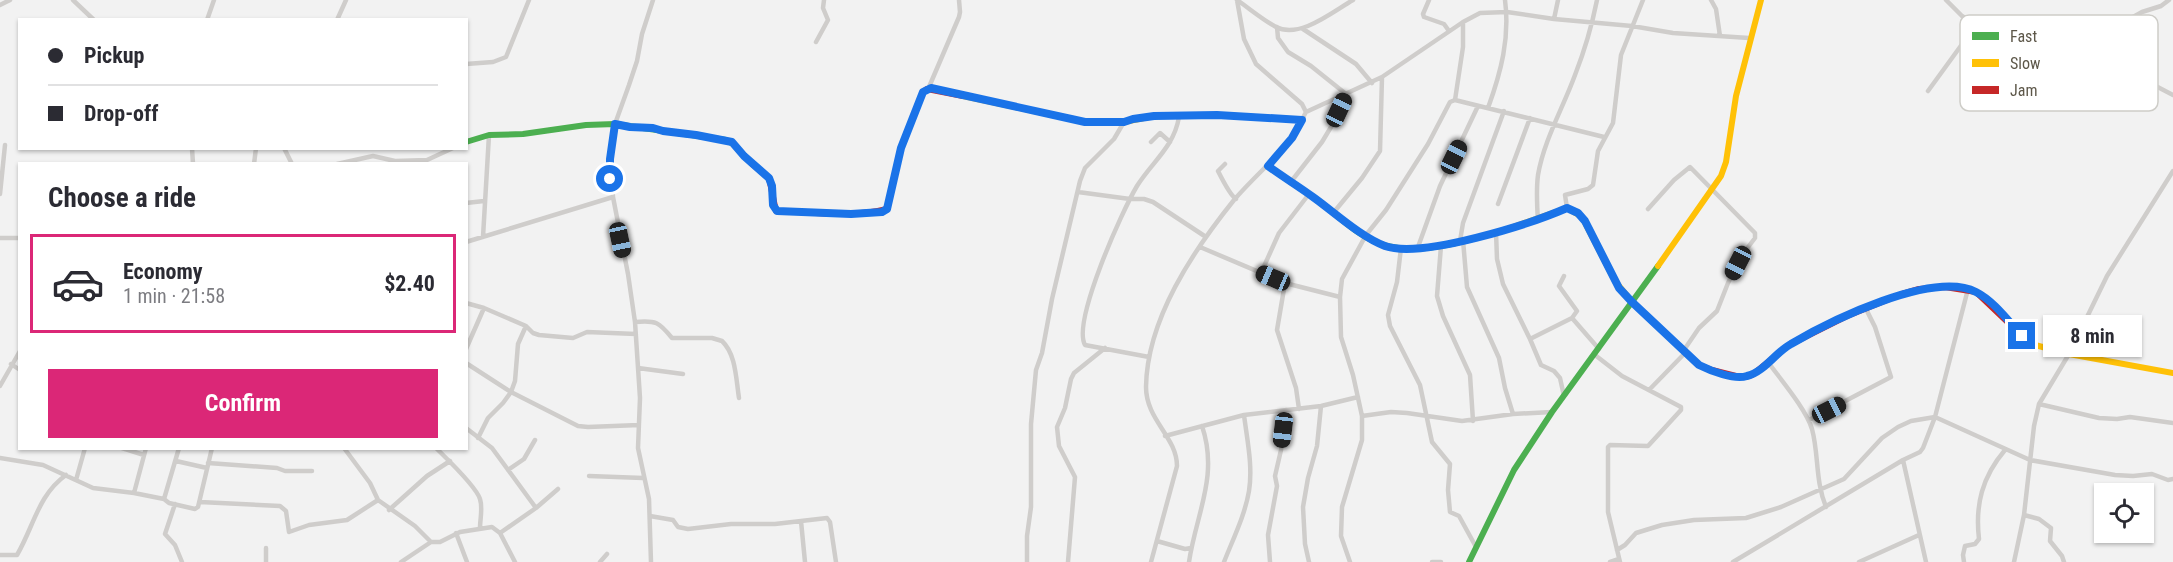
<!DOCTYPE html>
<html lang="en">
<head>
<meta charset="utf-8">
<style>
	:root { --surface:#fff; --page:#f7f7f7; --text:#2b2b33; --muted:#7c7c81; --line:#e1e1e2; --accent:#db2777 }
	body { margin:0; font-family:"Roboto Condensed",sans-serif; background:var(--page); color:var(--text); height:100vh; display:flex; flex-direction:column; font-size:22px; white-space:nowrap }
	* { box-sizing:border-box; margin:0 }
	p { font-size:20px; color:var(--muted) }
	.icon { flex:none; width:33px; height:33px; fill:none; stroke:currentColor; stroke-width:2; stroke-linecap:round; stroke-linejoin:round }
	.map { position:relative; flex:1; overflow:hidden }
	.drawer { position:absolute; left:18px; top:162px; width:450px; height:288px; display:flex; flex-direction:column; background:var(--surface); border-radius:0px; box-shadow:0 2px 4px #0004 }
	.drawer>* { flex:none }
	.hud { position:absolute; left:18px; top:18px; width:450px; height:132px; border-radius:0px; box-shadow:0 2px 4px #0004; display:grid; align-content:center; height:132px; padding:0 30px; background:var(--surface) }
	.fabs { position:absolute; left:2094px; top:483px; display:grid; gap:12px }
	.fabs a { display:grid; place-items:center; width:60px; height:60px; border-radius:0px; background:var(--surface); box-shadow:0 2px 4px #0004; font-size:30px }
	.end { position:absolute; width:27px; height:27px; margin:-14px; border:8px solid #1a73e8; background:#fff; box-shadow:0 0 0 3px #fff }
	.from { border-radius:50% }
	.bubble { position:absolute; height:42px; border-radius:0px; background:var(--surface); box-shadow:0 2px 4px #0004; font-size:20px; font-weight:700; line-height:42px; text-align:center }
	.car { position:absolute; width:18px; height:36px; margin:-18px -9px; border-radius:8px; box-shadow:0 0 4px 2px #0007; background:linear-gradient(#222 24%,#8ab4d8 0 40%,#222 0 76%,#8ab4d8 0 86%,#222 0) }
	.hud b { display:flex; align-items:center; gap:21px; height:57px; font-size:22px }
	.hud b+b { border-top:2px solid var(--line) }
	.hud i { width:15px; height:15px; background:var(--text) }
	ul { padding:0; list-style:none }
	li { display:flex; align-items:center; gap:18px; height:99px; margin:0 12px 9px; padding:0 18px; border:3px solid var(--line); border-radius:0px }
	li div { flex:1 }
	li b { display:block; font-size:22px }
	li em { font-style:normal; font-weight:700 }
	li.active { border-color:var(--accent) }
	li>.icon { width:54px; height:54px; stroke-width:1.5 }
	h2 { padding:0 30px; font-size:27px; line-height:72px }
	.button { display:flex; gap:12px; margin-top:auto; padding:12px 30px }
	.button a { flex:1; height:69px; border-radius:0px; background:var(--accent); color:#fff; font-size:24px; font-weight:700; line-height:69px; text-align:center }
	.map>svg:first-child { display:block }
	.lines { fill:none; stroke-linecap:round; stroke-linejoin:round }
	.street { stroke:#cfcdcb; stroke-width:4.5 }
	.fast { stroke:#4caf50; stroke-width:6 }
	.slow { stroke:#ffc107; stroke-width:6 }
	.jam { stroke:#c62828; stroke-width:6 }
	.route { stroke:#1a73e8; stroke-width:8 }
	.key { fill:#fff; stroke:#cecdc8; stroke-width:1.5 }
	.key-label { font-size:16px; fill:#5d5749 }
</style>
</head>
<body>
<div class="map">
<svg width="2173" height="562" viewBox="0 0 2173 562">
	<rect width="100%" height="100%" fill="#f2f2f2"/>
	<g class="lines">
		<path class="street" d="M73,0L94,20
			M1237,0C1250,9 1263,20 1276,27C1300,39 1332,12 1353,0
			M1429,0L1423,14L1424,17L1444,24L1449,31
			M1711,0L1716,9L1720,36
			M1946,0L1962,16L1976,25L2012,42L2073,47L2130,76L2150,83L2173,95
			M0,5L10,0
			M1554,19L1558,0
			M207,20L214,0
			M337,20L346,0
			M1277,27L1278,38L1288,52L1311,66L1346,94L1334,122L1322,142L1290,183
			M1303,29L1356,64L1372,83
			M816,42L828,20L823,8L824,0
			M2073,47L2099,36L2142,12L2161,6L2169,0
			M466,64L493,62L506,57L529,0
			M929,87L959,17L960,12L959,0
			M1928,91L1976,25
			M1455,100L1604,137
			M1488,108C1501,72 1510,38 1505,0
			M1306,112L1382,77L1463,22L1480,13L1507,12L1554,19L1632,26L1673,33L1749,38
			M1151,142L1160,133L1170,142
			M192,148L193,164
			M284,148L292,164
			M254,164L256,148
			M337,164L373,156L395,161L427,160L453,148
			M1225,164L1218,171C1221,177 1230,195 1236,199
			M1078,192L1130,199H1144L1153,202L1206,237
			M0,194L5,145
			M466,203L484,201
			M1498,204L1530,118
			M1567,208L1565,195L1588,189L1593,185L1598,151L1613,123L1621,55L1643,0
			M1648,209L1674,180L1690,167L1755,233V238L1742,255L1728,283L1717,311L1699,328L1684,350
			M1334,212L1362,178L1380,151L1382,77
			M1538,221C1537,206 1536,190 1538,175C1544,140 1563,108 1575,75C1584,52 1592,25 1597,0
			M1496,232L1497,259L1503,284L1530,339
			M483,237L489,135
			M0,238H20
			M1463,240L1467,287L1499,358L1505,388L1513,414
			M1460,241L1463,223L1504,111
			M466,242L613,197
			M1441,246L1437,296L1443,316L1470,375L1473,421
			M1200,247L1285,283L1340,297
			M1418,247L1440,186L1478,106
			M1401,248L1397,282L1388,315L1390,326L1420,385L1432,442L1450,464L1448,490L1450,512L1459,516L1476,547
			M1261,273L1279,233L1309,194
			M1564,276L1559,286L1577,311L1572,318L1599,349
			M1285,283L1277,330L1296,388L1299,409
			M466,303L484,308L526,326L533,333L539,335L573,338L587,332L636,334
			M635,322C656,320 659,322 672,338H712L722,341C736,354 736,379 739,398
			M466,349L484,308
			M1595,355L1622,376L1681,407V410L1648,446L1610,445L1608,447V512L1620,562
			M1149,357L1085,345C1072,322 1122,211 1137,186C1152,162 1174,147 1179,117
			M1768,362C1781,380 1806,409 1812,429C1819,455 1815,480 1826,507
			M466,363L511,392L578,426L588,427L639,425
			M11,364L20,370
			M638,368L683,374
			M0,386L20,351
			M1649,390L1686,352
			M1564,396L1560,378L1554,371L1541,365L1530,339L1572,318
			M2039,404L2099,418L2117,419L2130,417L2173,423
			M1362,416L1391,412L1407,413L1462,421L1513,414L1552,412
			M1809,420L1891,377L1875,327L1866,309
			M466,428L492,448L536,508
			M1165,436L1244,415L1321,406L1358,397
			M478,438L488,418L503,403L511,392L515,381L518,344L526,326
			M122,448L144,455
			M146,448L134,493L164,499L179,448
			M344,448L370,483L378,500L415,526L431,542H440L460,532L492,527L500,533L515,562
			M436,448C447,459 476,486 480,499C483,508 480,519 480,528
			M0,458L43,465L93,488L134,493
			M176,461L207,468
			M208,463L277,468L285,471H312
			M508,470L524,459L535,440
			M589,476L643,478
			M76,480L85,448
			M164,499L169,503L195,509L198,507L212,448
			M200,502L280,506L286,511L289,532L309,525L347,520L378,500
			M175,504L165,534L175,545L182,562
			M389,510L427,476L450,461
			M2024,515L2039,519L2051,528L2050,541L2062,556L2064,562
			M650,516L673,520L678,527L688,529L731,524H775L827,518L830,522L836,562
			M801,521L805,562
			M456,533L467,562
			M500,533L536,508L558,489
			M1157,541L1185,549L1191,548
			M266,548V562
			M1617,550L1625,545L1636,533L1662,525L1694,520L1746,518L1781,507L1844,479L1882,438L1898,427L1911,421L1935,417L2030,460L2115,475L2133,476L2152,474L2168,480L2173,479
			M0,555H17C34,526 38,495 66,475
			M401,562L431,542
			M600,562L607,554
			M651,562L649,499L638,448L640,398L635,322L628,274L613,197L610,160L615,124L629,85L637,61L642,34L653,0
			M1027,562V536L1031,507V424L1036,370L1042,353L1052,299L1080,181L1085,168L1114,139L1124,122
			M1068,562L1075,477L1059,446L1057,427L1065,408L1071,379L1074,373L1105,348
			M1151,562L1177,466C1177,437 1146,420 1146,387C1147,319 1193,251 1234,200C1252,179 1273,161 1291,140C1297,132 1301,121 1306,112L1302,104L1256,64L1244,39L1237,0
			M1189,562C1196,514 1219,476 1202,426
			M1224,562C1233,539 1245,515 1249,491C1253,466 1247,439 1244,415
			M1270,562L1268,535L1277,486L1275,476L1281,450L1286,410
			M1309,562L1305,544L1303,507L1308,478L1317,446L1321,406
			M1350,562L1341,536L1342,507L1362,440V416L1353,375L1341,337L1340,297L1342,279L1366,235L1386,210L1428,144L1450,102L1455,100L1463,47V22
			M1432,562H1441
			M1610,562L1619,559
			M1733,562L1903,460
			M1859,562L1919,535
			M1926,562L1903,460L1920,452L1923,448L1935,417L1968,289
			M1964,562L1963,555L1965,546L1975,544L1979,539C1975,505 1982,477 2005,450
			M2014,562L2024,515L2034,426L2039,404L2069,354L2107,276L2173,171"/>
		<path class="fast" d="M466,142L489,135L523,134L586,125L615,124L726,140L733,144L752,164
			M1268,166C1285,179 1304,190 1321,203C1341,218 1362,240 1387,246C1424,255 1475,239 1510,228
			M1469,562L1514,470L1552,412L1658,266"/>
		<path class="slow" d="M963,96L1085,122H1124L1154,116L1217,115L1302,120
			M1510,228L1567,208L1582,217L1615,281L1632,302L1681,348
			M1658,266L1721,176L1726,162L1736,96L1761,0
			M2017,331L2035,345L2069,354L2173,373"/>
		<path class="jam" d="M752,164L769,178L776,211C813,212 851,218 887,209L901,148L923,92L927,89L963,96
			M1681,348L1699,365L1712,370L1740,377L1752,375L1789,345L1847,316L1902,294L1919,289L1945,287L1976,292L2017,331"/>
	</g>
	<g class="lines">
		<path class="route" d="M610,179V159L615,124L630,127L653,128L663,131L696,135L732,142L744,156L769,178L772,186L773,205L777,211L851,214L882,212L887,209L901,148L923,92L931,88L1085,122H1124L1133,119L1154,116L1217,115L1302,120L1292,138L1268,166C1283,177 1298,186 1313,197C1334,212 1361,237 1385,246C1422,259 1530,224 1567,208L1578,213L1585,221L1619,288L1632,302L1699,365C1711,371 1734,380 1747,376C1764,372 1776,352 1791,344C1830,321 1933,270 1976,292C1994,301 2009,322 2022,336"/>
	</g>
	<rect x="1960" y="15" width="198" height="96" rx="9" class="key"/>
	<rect x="1972" y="32" width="27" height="8" fill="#4caf50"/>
	<rect x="1972" y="59" width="27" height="8" fill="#ffc107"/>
	<rect x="1972" y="86" width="27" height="8" fill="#c62828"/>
	<g class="key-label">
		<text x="2010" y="42">Fast</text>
		<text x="2010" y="69">Slow</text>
		<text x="2010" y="96">Jam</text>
	</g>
</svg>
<div class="fabs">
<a><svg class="icon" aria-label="locate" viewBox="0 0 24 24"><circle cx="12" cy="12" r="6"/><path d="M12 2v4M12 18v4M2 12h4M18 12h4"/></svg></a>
</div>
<i class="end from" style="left:610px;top:179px"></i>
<i class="end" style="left:2022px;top:336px"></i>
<div class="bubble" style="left:2043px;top:315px;width:99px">8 min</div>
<i class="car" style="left:1339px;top:110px;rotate:25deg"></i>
<i class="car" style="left:1454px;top:157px;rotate:26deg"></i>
<i class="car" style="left:620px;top:240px;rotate:168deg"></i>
<i class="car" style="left:1738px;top:263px;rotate:207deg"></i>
<i class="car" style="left:1273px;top:278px;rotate:293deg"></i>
<i class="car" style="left:1829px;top:410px;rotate:63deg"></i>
<i class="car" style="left:1283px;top:430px;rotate:187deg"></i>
<div class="hud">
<b><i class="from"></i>Pickup</b>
<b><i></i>Drop-off</b>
</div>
<section class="drawer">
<h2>Choose a ride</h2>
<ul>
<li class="active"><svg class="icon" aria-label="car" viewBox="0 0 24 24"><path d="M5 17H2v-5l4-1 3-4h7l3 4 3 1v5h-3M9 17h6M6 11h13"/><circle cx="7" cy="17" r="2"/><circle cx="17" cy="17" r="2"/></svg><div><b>Economy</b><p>1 min · 21:58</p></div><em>$2.40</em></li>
</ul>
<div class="button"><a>Confirm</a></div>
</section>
</div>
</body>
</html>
